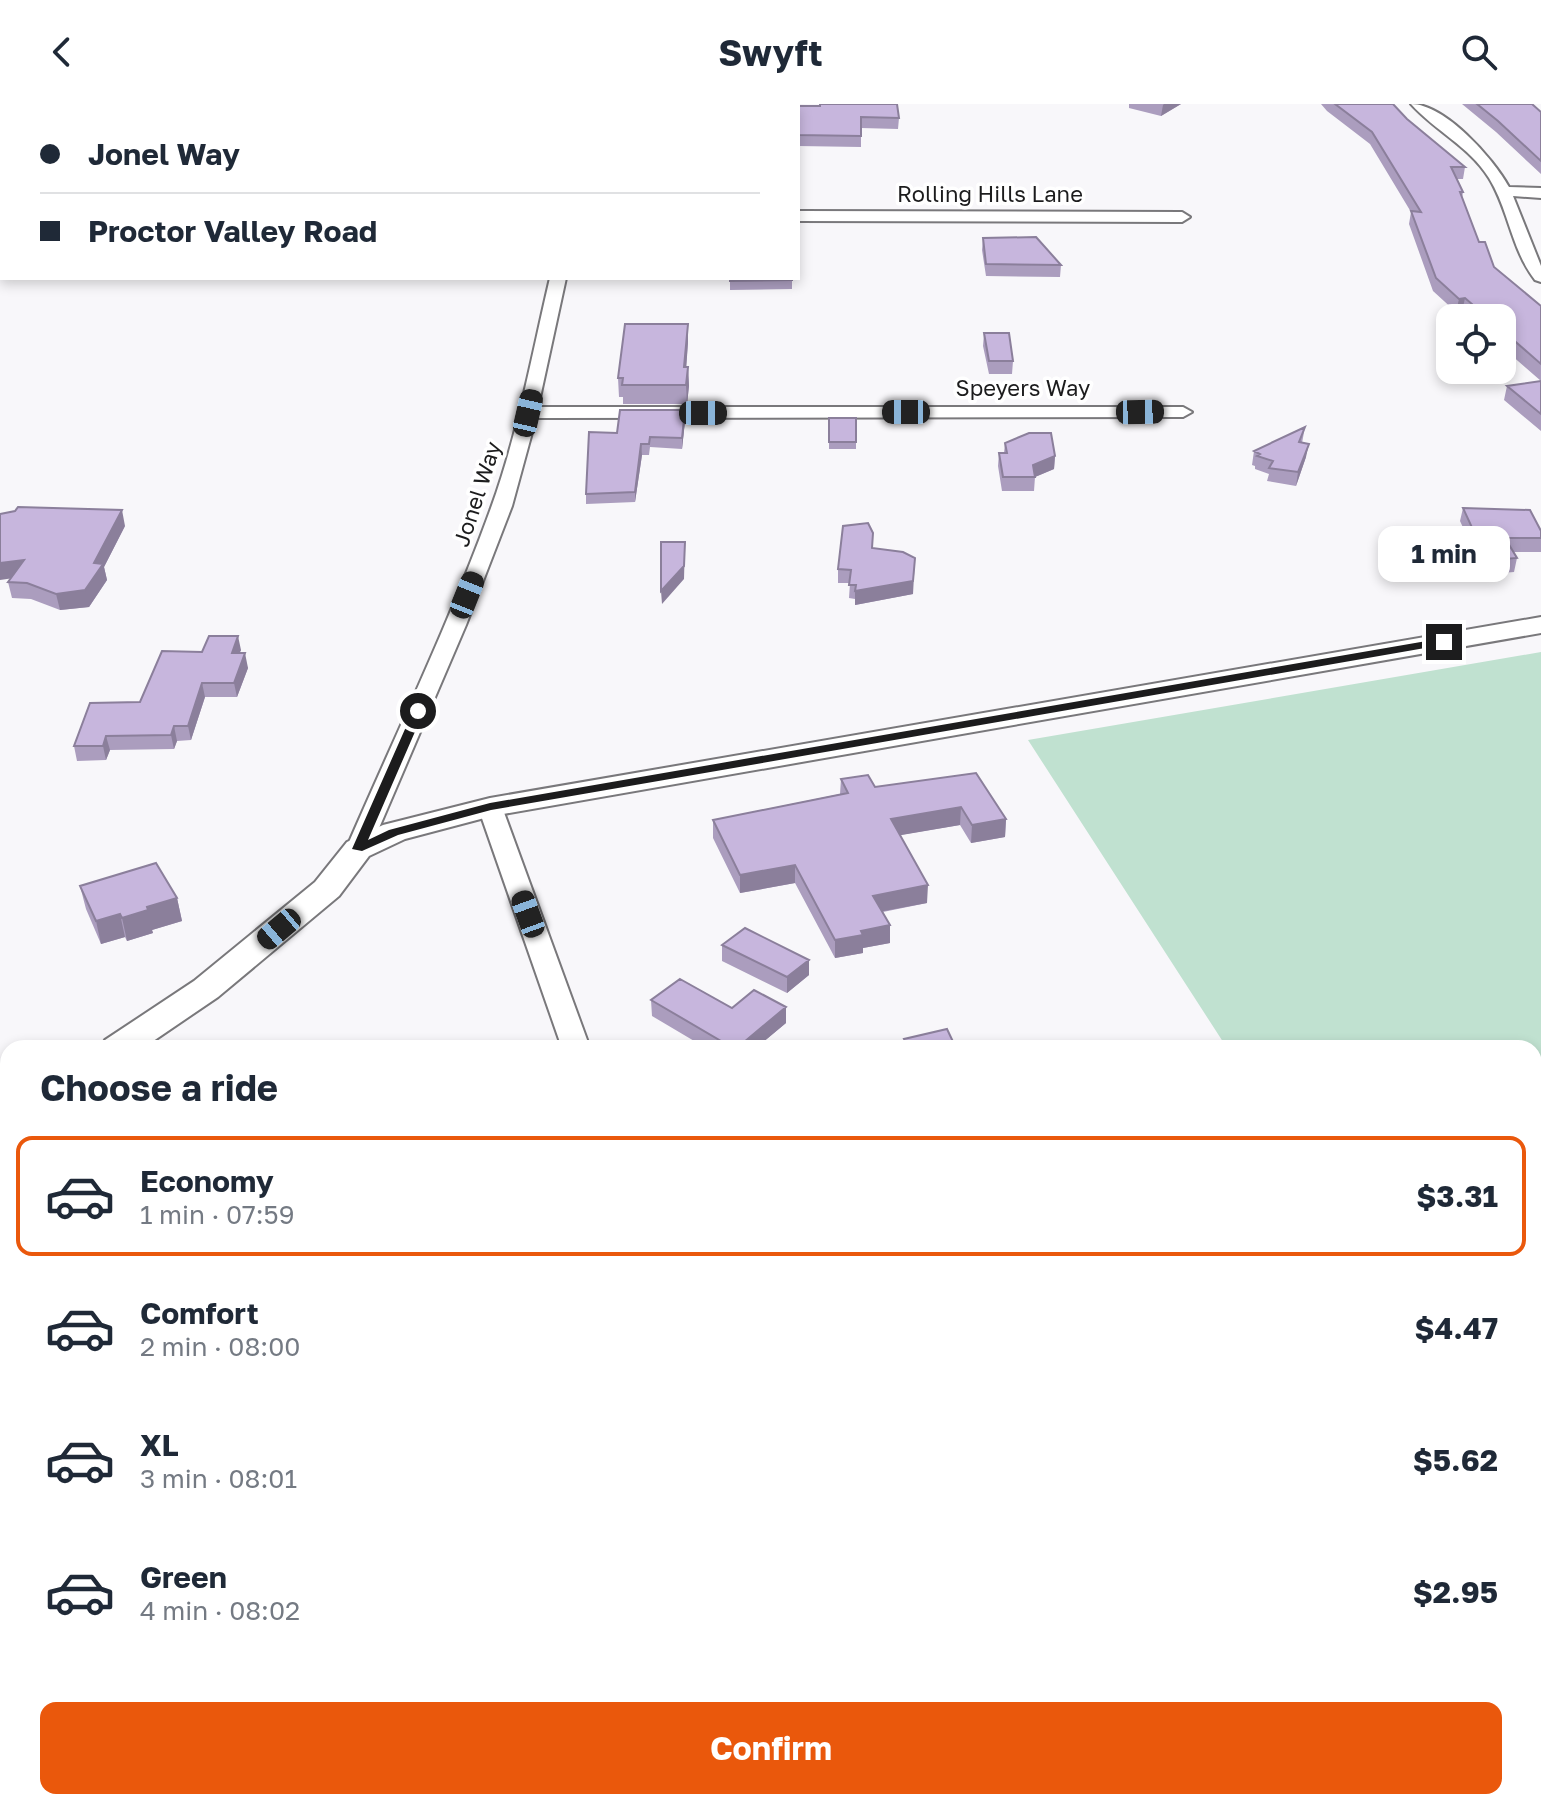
<!DOCTYPE html>
<html lang="en">
<head>
<meta charset="utf-8">
<style>
	:root { --surface:#fff; --page:#f6f6f7; --text:#1f2937; --muted:#747a83; --line:#e0e1e3; --accent:#ea580c }
	body { margin:0; font-family:"Golos Text",sans-serif; background:var(--page); color:var(--text); height:100vh; display:flex; flex-direction:column; font-size:30px; white-space:nowrap }
	* { box-sizing:border-box; margin:0 }
	p { font-size:26px; color:var(--muted) }
	.icon { flex:none; width:44px; height:44px; fill:none; stroke:currentColor; stroke-width:2; stroke-linecap:round; stroke-linejoin:round }
	.map { position:relative; flex:1; overflow:hidden }
	.side { position:absolute; left:0px; top:936px; width:1542px; height:770px; display:flex; flex-direction:column; background:var(--surface); border-radius:24px 24px 0 0; box-shadow:0 4px 12px #0003 }
	.side>* { flex:none }
	.banner { position:absolute; left:0px; top:0px; width:800px; height:176px; box-shadow:0 4px 12px #0003; display:grid; align-content:center; height:176px; padding:0 40px; background:var(--surface) }
	.fabs { position:absolute; left:1436px; top:200px; display:grid; gap:16px }
	.fabs a { display:grid; place-items:center; width:80px; height:80px; border-radius:16px; background:var(--surface); box-shadow:0 4px 12px #0003; font-size:40px }
	.end { position:absolute; width:36px; height:36px; margin:-18px; border:10px solid #1c1c1d; background:#fff; box-shadow:0 0 0 4px #fff }
	.from { border-radius:50% }
	.bubble { position:absolute; height:56px; border-radius:16px; background:var(--surface); box-shadow:0 4px 12px #0003; font-size:26px; font-weight:700; line-height:56px; text-align:center }
	.car { position:absolute; width:24px; height:48px; margin:-24px -12px; border-radius:10px; box-shadow:0 0 6px 2px #0007; background:linear-gradient(#222 24%,#8ab4d8 0 40%,#222 0 76%,#8ab4d8 0 86%,#222 0) }
	.banner b { display:flex; align-items:center; gap:28px; height:76px; font-size:30px }
	.banner b+b { border-top:2px solid var(--line) }
	.banner i { width:20px; height:20px; background:var(--text) }
	ul { padding:0; list-style:none }
	li { display:flex; align-items:center; gap:24px; height:120px; margin:0 16px 12px; padding:0 24px; border:4px solid transparent; border-radius:16px }
	li div { flex:1 }
	li b { display:block; font-size:30px }
	li em { font-style:normal; font-weight:700 }
	li.active { border-color:var(--accent) }
	li>.icon { width:72px; height:72px; stroke-width:1.5 }
	h2 { padding:0 40px; font-size:36px; line-height:96px }
	.primary-button { display:flex; gap:16px; margin-top:auto; padding:16px 40px }
	.primary-button a { flex:1; height:92px; border-radius:16px; background:var(--accent); color:#fff; font-size:32px; font-weight:700; line-height:92px; text-align:center }
	header { display:flex; justify-content:space-between; align-items:center; height:104px; padding:0 40px; background:var(--surface); font-size:36px; font-weight:700 }
	.map>svg:first-child { display:block }
	.green { fill:#c0e1d0 }
	.lines { fill:none; stroke-linecap:round; stroke-linejoin:round }
	.stream { stroke:#e7d9fa; stroke-width:12 }
	.minor-casing { stroke:#79787b; stroke-width:4 }
	.tertiary-casing { stroke:#79787b; stroke-width:4 }
	.minor { fill:#fff; fill-rule:evenodd }
	.tertiary { fill:#fff; fill-rule:evenodd }
	.wall { fill:#ab9dbe }
	.shaded-wall { fill:#8b7f9b }
	.building { fill:#c7b6dd; stroke:#8b7f9b; stroke-width:2 }
	.route { fill:#1c1c1d }
	.labels { text-anchor:middle; stroke-width:7; stroke-linejoin:round; paint-order:stroke }
	.far-street-label { font-size:22px; fill:#1c1c1d; stroke:#fff }
</style>
</head>
<body>
<header><svg class="icon" aria-label="back" viewBox="0 0 24 24"><path d="M15 5l-7 7 7 7"/></svg>Swyft<svg class="icon" aria-label="search" viewBox="0 0 24 24"><circle cx="10" cy="10" r="6"/><path d="M15 15l6 6"/></svg></header>
<div class="map">
<svg width="1541" height="1705" viewBox="0 0 1541 1705">
	<rect width="100%" height="100%" fill="#f8f7fa"/>
	<path class="green" d="M1541,548V1705H1147L1145,1698H1534V944H1227L1028,636Z"/>
	<g class="lines">
		<path class="stream" d="M1534,1197L1541,1194
			M1327,1698L1328,1705"/>
		<g class="minor-casing">
			<path id="minor" d="M257,0H271L256,2Z
				M582,0H596V2H582Z
				M1411,0C1445,0 1493,54 1509,83L1541,84V94L1513,92L1541,162V178L1535,176C1511,145 1509,106 1489,74C1469,42 1435,27 1411,0Z
				M798,107L1182,108L1190,113L1182,118L798,117Z
				M550,174H566L538,303H1183L1192,308L1183,313L536,314L512,402L466,521L370,745L367,750H349L346,745C395,632 449,520 491,404C518,330 532,250 550,174Z
				M490,696L498,698L502,703L590,944H562L478,703L482,698Z
				M555,1698H593L595,1702L594,1705H558Z"/>
		</g>
		<g class="tertiary-casing">
			<path id="tertiary" d="M1541,513V529L492,712L405,735L369,752L339,792L218,893L143,944H100L105,936L194,877L315,778L347,738L383,721L490,694Z
				M8,1005V1034L0,1036V1008Z"/>
		</g>
		<use href="#minor" class="minor"/>
		<use href="#tertiary" class="tertiary"/>
	</g>
	<path class="wall" d="M819,0H897L899,14L898,25L861,24V43L798,42V2H820Z
		M1129,0H1181L1161,12L1129,4Z
		M1321,0H1393L1407,15L1465,63L1463,75H1457L1463,88L1462,94L1479,138L1494,163L1541,202V277L1502,243V214H1469L1462,208H1456L1433,187L1409,120L1411,108L1370,40L1327,7Z
		M1462,0H1532L1541,8V70L1496,28Z
		M983,134L1061,161L1060,173L986,172L982,146Z
		M792,174V185L730,186V177Z
		M984,229L1013,257L1012,270H989L983,242Z
		M688,238L686,263H688L689,282L687,300H623V293H619L618,274Z
		M1541,277V327L1504,296L1507,282Z
		M829,314H856V345H829Z
		M685,317L682,345L650,343L649,351H642L635,398L586,400V390L617,329Z
		M1305,323L1302,339L1306,353L1296,382L1267,377L1269,370L1255,365V362L1252,361L1254,347Z
		M1005,339L1055,352L1054,365L1035,373L1034,387H1002L998,362L999,349H1004Z
		M1463,404L1541,427V448H1513L1517,454L1514,468L1440,474L1426,444L1429,431L1466,430L1460,417Z
		M125,422L104,463L107,476L89,503L60,506L31,495L12,494L8,478L11,475Z
		M872,444L913,490L855,501V495L849,494L850,479H838V465Z
		M241,546L239,549L248,564L237,593H205L191,636L177,637L174,645L110,646L106,656L77,657L74,642L140,598L202,548Z
		M976,669L1006,715L1005,733L971,739L960,721L900,731L927,799L883,808L890,821V839L863,844V849L835,854L795,779L740,789L713,734V716L840,690L841,675L875,683Z
		M80,782L177,794L182,817L152,826L153,829L127,837L125,833L101,840L86,805Z
		M722,841L809,856V871L787,889L722,857Z
		M651,896L732,904L786,919L756,944H706L652,912Z
		M904,935L956,944H903Z
		M8,1560V1667L0,1654V1564Z"/>
	<path class="shaded-wall" d="M1164,0H1181L1161,12L1163,1Z
		M1465,194L1462,208H1456L1459,195Z
		M688,220V238L685,282L684,263Z
		M688,263L689,282L687,300L686,281Z
		M685,306V317L682,345V334Z
		M641,340L642,351L635,398V388Z
		M1309,340L1306,353L1296,382L1298,368Z
		M1055,352L1054,365L1035,373L1033,361Z
		M122,406L125,422L104,463L107,476L89,503L60,506L56,490L94,459Z
		M685,438L684,475L662,500L661,487Z
		M915,454L913,490L855,501V487Z
		M24,456L28,472L0,476V459Z
		M238,532L241,546L234,563L232,549Z
		M245,549L248,564L237,593L234,579Z
		M202,579L205,593L191,636L188,622Z
		M174,622L177,637L174,645L171,631Z
		M106,632L110,646L106,656L103,642Z
		M961,703L960,721L890,733L891,715Z
		M1006,715L1005,733L971,739L972,721Z
		M795,761V779L740,789V771Z
		M928,781L927,799L873,809V792Z
		M177,794L182,817L152,826L153,829L127,837L122,814L147,803Z
		M120,810L125,833L101,840L96,817Z
		M890,821V839L863,844V849L835,854V836L861,827Z
		M809,856V871L787,889V873Z
		M786,903V919L756,944H737Z"/>
	<path class="building" d="M113,0H177L176,2H112Z
		M274,0H351L354,2H273Z
		M820,0H897L899,14L861,13V32L798,31V2H737H820Z
		M1335,0H1393L1407,15L1465,63H1451L1463,88H1460L1479,138H1485L1494,163L1541,202V260L1502,226V214H1488L1465,194L1459,195L1436,174L1411,107L1421,108L1372,28Z
		M1477,0H1532L1541,8V57L1498,17Z
		M1036,133L1061,161L986,160L983,134Z
		M730,174H792V176L730,177Z
		M625,220H688L684,263H688L686,281H622L623,274H618Z
		M984,229H1009L1013,257H989Z
		M1541,277V310L1507,282Z
		M620,306H685L682,334L650,333L649,340H641L635,388L586,390L589,328L617,329Z
		M829,314H856V338H829Z
		M1305,323L1299,338L1309,340L1298,368L1269,364L1273,357L1257,352L1260,350L1254,347Z
		M1029,329H1051L1055,352L1033,361L1035,373H1003L999,349H1007L1005,339Z
		M18,403L122,406L94,459L103,460L85,486L56,490L27,479L8,478L24,456L0,459V410L15,407Z
		M1463,404L1530,406L1541,427V434H1505L1517,454L1443,460L1429,431L1475,430Z
		M868,419L873,429L872,444L903,448L915,454L913,477L855,487L856,481H849L851,466L838,465L843,422Z
		M661,438H685L684,462L661,487Z
		M209,532H238L232,549H245L234,579H202L188,622H174L171,631L106,632L103,642H74L90,599L140,598L162,547L202,548Z
		M976,669L1006,715L972,721L961,703L891,715L928,781L873,792L890,821L861,827L863,831L835,836L795,761L740,771L713,716L848,689L841,675L868,671L875,683Z
		M156,759L177,794L147,803L148,806L122,814L120,810L96,817L80,782Z
		M745,824L809,856L787,873L722,841Z
		M680,875L732,904L754,886L786,903L737,944H733L651,896Z
		M947,925L956,944H909L904,935Z
		M8,1560V1657L0,1645V1564Z
		M331,1698H408L409,1705H333Z"/>
	<path class="route" d="M1444,534L1450,538L1448,540L491,706L398,731L362,747L352,745L413,607L418,603L424,607L368,736L389,726L490,699Z"/>
	<g class="labels">
		<g class="far-street-label">
			<text x="990" y="98">Rolling Hills Lane</text>
			<text x="1023" y="292">Speyers Way</text>
			<text transform="translate(477 390) rotate(-72)" y="8">Jonel Way</text>
		</g>
	</g>
</svg>
<div class="fabs">
<a><svg class="icon" aria-label="locate" viewBox="0 0 24 24"><circle cx="12" cy="12" r="6"/><path d="M12 2v4M12 18v4M2 12h4M18 12h4"/></svg></a>
</div>
<i class="end from" style="left:418px;top:607px"></i>
<i class="end" style="left:1444px;top:538px"></i>
<div class="bubble" style="left:1378px;top:422px;width:132px">1 min</div>
<i class="car" style="left:906px;top:308px;rotate:270deg"></i>
<i class="car" style="left:1140px;top:308px;rotate:89deg"></i>
<i class="car" style="left:528px;top:309px;rotate:13deg"></i>
<i class="car" style="left:703px;top:309px;rotate:90deg"></i>
<i class="car" style="left:467px;top:491px;rotate:22deg"></i>
<i class="car" style="left:528px;top:810px;rotate:340deg"></i>
<i class="car" style="left:279px;top:825px;rotate:230deg"></i>
<div class="banner">
<b><i class="from"></i>Jonel Way</b>
<b><i></i>Proctor Valley Road</b>
</div>
<section class="side">
<h2>Choose a ride</h2>
<ul>
<li class="active"><svg class="icon" aria-label="car" viewBox="0 0 24 24"><path d="M5 17H2v-5l4-1 3-4h7l3 4 3 1v5h-3M9 17h6M6 11h13"/><circle cx="7" cy="17" r="2"/><circle cx="17" cy="17" r="2"/></svg><div><b>Economy</b><p>1 min · 07:59</p></div><em>$3.31</em></li>
<li><svg class="icon" aria-label="car" viewBox="0 0 24 24"><path d="M5 17H2v-5l4-1 3-4h7l3 4 3 1v5h-3M9 17h6M6 11h13"/><circle cx="7" cy="17" r="2"/><circle cx="17" cy="17" r="2"/></svg><div><b>Comfort</b><p>2 min · 08:00</p></div><em>$4.47</em></li>
<li><svg class="icon" aria-label="car" viewBox="0 0 24 24"><path d="M5 17H2v-5l4-1 3-4h7l3 4 3 1v5h-3M9 17h6M6 11h13"/><circle cx="7" cy="17" r="2"/><circle cx="17" cy="17" r="2"/></svg><div><b>XL</b><p>3 min · 08:01</p></div><em>$5.62</em></li>
<li><svg class="icon" aria-label="car" viewBox="0 0 24 24"><path d="M5 17H2v-5l4-1 3-4h7l3 4 3 1v5h-3M9 17h6M6 11h13"/><circle cx="7" cy="17" r="2"/><circle cx="17" cy="17" r="2"/></svg><div><b>Green</b><p>4 min · 08:02</p></div><em>$2.95</em></li>
</ul>
<div class="primary-button"><a>Confirm</a></div>
</section>
</div>
</body>
</html>
